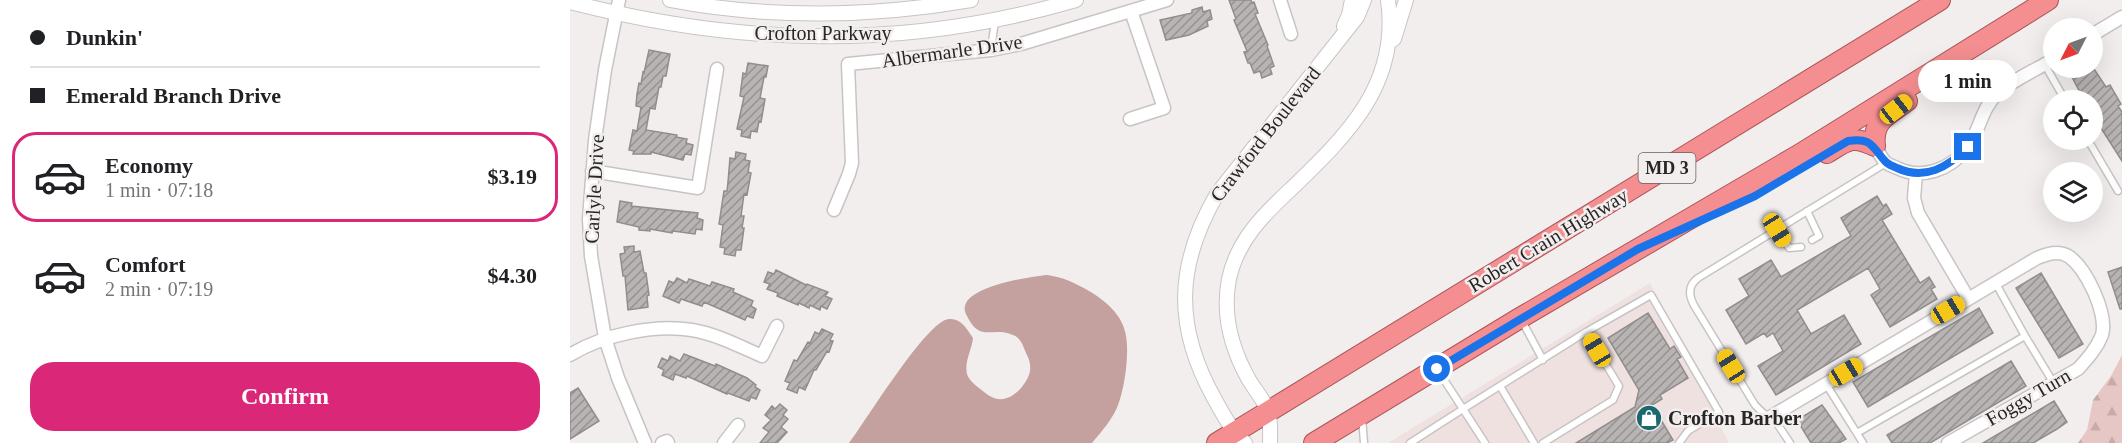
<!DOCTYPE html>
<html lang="en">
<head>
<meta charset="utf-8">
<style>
	:root { --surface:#fff; --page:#f6f6f6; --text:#202124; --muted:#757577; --line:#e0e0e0; --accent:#db2777 }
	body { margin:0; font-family:"Times New Roman",serif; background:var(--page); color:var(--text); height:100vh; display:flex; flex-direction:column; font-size:22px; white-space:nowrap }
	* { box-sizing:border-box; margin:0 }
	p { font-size:20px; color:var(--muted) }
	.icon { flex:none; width:33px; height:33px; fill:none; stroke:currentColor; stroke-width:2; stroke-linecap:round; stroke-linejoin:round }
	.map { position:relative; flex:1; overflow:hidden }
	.panel { display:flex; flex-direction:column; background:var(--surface); width:570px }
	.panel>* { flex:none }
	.top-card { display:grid; align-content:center; height:132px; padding:0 30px; background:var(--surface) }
	.needle { width:39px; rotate:228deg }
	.buttons { position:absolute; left:1473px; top:18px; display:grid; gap:12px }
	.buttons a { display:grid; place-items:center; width:60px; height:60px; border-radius:50%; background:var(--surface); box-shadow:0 6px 24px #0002; font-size:30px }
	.end { position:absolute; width:27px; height:27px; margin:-14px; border:8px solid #1a73e8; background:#fff; box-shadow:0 0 0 3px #fff }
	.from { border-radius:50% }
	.bubble { position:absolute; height:42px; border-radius:21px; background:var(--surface); box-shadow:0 6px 24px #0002; font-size:20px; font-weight:700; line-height:42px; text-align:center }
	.car { position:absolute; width:18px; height:36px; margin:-18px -9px; border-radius:8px; box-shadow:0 0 4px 2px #0007; background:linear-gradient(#f5c518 24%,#345 0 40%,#f5c518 0 76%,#345 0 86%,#f5c518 0) }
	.top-card b { display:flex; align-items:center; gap:21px; height:57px; font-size:22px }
	.top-card b+b { border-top:2px solid var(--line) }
	.top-card i { width:15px; height:15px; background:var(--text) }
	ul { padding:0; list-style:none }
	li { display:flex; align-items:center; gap:18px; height:90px; margin:0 12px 9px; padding:0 18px; border:3px solid transparent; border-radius:24px }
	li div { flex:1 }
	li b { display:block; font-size:22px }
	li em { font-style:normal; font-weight:700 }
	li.active { border-color:var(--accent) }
	li>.icon { width:54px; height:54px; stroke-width:1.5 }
	.button { display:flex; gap:12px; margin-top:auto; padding:12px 30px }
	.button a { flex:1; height:69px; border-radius:24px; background:var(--accent); color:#fff; font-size:24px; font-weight:700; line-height:69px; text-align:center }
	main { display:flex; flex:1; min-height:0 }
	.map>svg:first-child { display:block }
	.built { fill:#efe1e0 }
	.forest { fill:url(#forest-firs) }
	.water { fill:#c4a09f }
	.building { fill:url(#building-hatch); stroke:#918d8d; stroke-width:1.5 }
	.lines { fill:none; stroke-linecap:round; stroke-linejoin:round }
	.service-casing { stroke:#c8c4c4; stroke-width:9 }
	.minor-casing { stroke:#c8c4c4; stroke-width:15 }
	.tertiary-casing { stroke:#c8c4c4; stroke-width:16 }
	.trunk-casing { stroke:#ab5758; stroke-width:22 }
	.service { stroke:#fff; stroke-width:6 }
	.minor { stroke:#fff; stroke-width:12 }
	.tertiary { stroke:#fff; stroke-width:14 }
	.trunk { stroke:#f48e90; stroke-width:20 }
	.route { stroke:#1a73e8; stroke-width:8 }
	.labels { text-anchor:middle; stroke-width:5; stroke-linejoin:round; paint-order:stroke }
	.shield { fill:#f3eeee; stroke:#646161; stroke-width:1.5 }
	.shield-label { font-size:18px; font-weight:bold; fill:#272525 }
	.street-label { font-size:20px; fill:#272525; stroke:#f3eeee }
	.poi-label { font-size:20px; font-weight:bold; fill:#272525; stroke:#f3eeee; text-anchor:start }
</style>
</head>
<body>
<main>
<section class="panel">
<div class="top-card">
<b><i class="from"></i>Dunkin'</b>
<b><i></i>Emerald Branch Drive</b>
</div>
<ul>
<li class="active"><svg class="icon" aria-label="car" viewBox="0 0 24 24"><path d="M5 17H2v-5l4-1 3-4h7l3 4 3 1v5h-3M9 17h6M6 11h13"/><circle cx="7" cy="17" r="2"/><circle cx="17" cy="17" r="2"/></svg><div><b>Economy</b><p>1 min · 07:18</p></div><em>$3.19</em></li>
<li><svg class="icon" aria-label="car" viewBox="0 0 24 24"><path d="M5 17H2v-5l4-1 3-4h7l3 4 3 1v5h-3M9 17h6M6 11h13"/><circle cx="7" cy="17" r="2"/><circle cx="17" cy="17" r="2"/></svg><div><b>Comfort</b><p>2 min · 07:19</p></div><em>$4.30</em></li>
</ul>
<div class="button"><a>Confirm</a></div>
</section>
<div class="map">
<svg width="1552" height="443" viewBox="0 0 1552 443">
	<defs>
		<pattern id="forest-firs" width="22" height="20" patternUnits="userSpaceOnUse" patternTransform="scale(1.5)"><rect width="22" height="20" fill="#e7c7c5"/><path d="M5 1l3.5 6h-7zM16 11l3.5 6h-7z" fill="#c6aba9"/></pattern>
		<pattern id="building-hatch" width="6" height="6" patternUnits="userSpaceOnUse" patternTransform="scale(1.5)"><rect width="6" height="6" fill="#b8b4b4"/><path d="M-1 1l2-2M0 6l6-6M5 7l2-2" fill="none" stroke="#969292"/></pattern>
	</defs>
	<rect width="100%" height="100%" fill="#f3eeee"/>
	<path class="built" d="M1080,283L1159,443H818Z"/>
	<path class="forest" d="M1552,355V443H1508L1517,430L1523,400L1541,376Z"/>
	<path class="water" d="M477,275C493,277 505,283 519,291C533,299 549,312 554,328C561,346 555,387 548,405C543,419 531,432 522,443H279C296,421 357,320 379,319C391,318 397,329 403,338C402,349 394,362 397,374C399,380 404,384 409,388C414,392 421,398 428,399C442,402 458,383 460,371C461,364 459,359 456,353C453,346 451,338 443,335C422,326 410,343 397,316C394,311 394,307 396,303C406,285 458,277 477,275Z"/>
	<path class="building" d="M659,0H681L682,3L684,2L688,13L685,14L698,45L697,46L704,66L700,68L702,74L692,78L690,71L684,73L680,63H678L674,52L677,51L664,20L666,19Z
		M632,7L633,12L640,10L642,19L637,21L638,26L619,35L596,40L590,20L622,13V10Z
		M79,50L100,54L96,76H93L91,87H89L85,109L80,108L76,130L107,135L106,137L117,139L116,143L123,145L121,155L115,154L113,160L81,152V154H63L64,151L59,150L63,130L67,131L71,107L66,106L67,94L69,83L71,84L73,72L74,73Z
		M178,63L198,66L196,77H194L190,98L195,99L191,122L189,121L187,132L181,131L180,138L171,136L172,130L167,129L174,97L170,96L173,73L176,74Z
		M1522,66L1536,87L1540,85L1551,104L1548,106L1552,112V161L1522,114V100H1514L1502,77Z
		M166,152L176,154L175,160L180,161L178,172L181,173L177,195L174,194L171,216H174L172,228H174L171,250H166L165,256L154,254L155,248L150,247L153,225L149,224L154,191H157L158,182L160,158L165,159Z
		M1307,196L1313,206L1316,204L1322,214L1312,220L1350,283L1359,277L1365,287L1361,289L1367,299L1320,327L1301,295L1310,289L1298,268L1227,310L1241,334L1274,315L1291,344L1206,395L1188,366L1213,351L1203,333L1197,337L1194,333L1176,344L1156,310L1179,296L1169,279L1201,260L1211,277L1281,236L1271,218Z
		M50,201L62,203L61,206L128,213L127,218L133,220L132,230L126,229L125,234L103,231L102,233L80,229V231L69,230V227L47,222Z
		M64,246V252L70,251L74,273H76L79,295L77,296L78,307L58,310L55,276H53L50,254L55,253L54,247Z
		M1552,267V309H1550L1538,272Z
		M206,270L236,285L237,284L258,292L255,296L262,299L257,309L251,306L250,310L240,305L239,308L229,303L228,305L207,296L208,293L197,289L200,284L194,282L198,272L204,274Z
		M1471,273L1513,344L1489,358L1446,288Z
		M107,278L117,283L119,279L140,286L142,282L164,289L163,292L183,301L181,306L186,309L183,318L177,316L175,320L134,302L132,306L111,299L109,303L93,296L99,281L104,283Z
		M1409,308L1423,333L1298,407L1283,382Z
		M1078,313L1100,349L1104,346L1111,357L1107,359L1118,378L1090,395L1092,399L1082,405L1103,440L1097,443H1006L1065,407L1069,390L1038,338Z
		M252,329L263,334L260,340L263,341L259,352L257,351L246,370H244L235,390L229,387L227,393L217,389L220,383L215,381L224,360L227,361L238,342L240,343L245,332L249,334Z
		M114,354L145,366L146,364L177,378L186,385L185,387L190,390L186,399L181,397L179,401L158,393L157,394L117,376L116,378L105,374L103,380L92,375L94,370L88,367L92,358L98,361L100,356L110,361Z
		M1441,361L1456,386L1360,443H1322L1317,435Z
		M8,388L29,421L0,439V393Z
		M1484,401L1497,422L1487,429L1463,443H1413Z
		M210,404L217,410L213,415L218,419L211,427L217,432L207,443H190L199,432L193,428L201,420L195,415L202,406L205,409Z
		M1252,405L1276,439L1269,443H1241L1227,420Z"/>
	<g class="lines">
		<g class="service-casing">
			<path id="service" d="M421,49L425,21
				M1475,65L1495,100
				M1518,140L1548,191
				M1237,211L1249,236L1242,240
				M1207,230L1219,248L1231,247
				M952,321L973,360
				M1455,336L1483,382
				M1256,384L1293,443
				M930,386L964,443
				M792,417L794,443
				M1287,433L1455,336L1425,282
				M840,443L893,409L869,372
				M915,443L893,409L1016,332L1081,295L1149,412L1118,431L1109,443
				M973,443L1043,400L1049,386L1016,332
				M1220,443L1202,416L1194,414L1185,405L1125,307C1119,297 1117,286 1128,278L1316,163"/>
		</g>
		<g class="minor-casing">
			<path id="minor" d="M49,0L35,70L25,140L19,219L21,256L35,338L48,378L75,443
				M710,0L721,34
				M1522,35L1552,17
				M560,119L594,108L561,11
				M1305,146C1308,151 1311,157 1315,162C1318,165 1323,166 1327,168C1352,180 1380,170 1397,148C1410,131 1411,108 1428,93C1444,79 1466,70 1484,59
				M22,171L128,188L147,69
				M1346,174L1344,198L1348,213L1398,298
				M264,210L279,174L282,163L278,64L421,50L451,44L597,0
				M0,355C32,335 84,324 122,330C146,334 169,346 192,356L207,326
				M1202,416L1467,258C1477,254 1488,250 1498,256C1516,267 1538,314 1532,335C1527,348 1518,358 1508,369L1378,443
				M92,443L97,441L98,443
				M154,443L168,425"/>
		</g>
		<g class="tertiary-casing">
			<path id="tertiary" d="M100,0C198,19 303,17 401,0
				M0,2C170,46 336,50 506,0
				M774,26L779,15L782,0
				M824,39L836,0
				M675,443C661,430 653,414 644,398C604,326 606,265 647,194L787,17L794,0
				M700,443C700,433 701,420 698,411C694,400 685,390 679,380C661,348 652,315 659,279C667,241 693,215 720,190C776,136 830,85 818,0"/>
		</g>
		<g class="trunk-casing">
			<path id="trunk" d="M1305,146C1302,120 1318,115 1337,101
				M1257,153C1278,140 1281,135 1305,146
				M647,443L1370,0
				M744,443L950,318L1227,156L1478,0"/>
		</g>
		<use href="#service" class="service"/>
		<use href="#minor" class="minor"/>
		<use href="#tertiary" class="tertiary"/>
		<use href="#trunk" class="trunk"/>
	</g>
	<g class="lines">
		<path class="route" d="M867,369L1068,249L1185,196L1278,141C1302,137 1302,147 1315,161C1318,165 1323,166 1327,168C1355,181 1378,167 1398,147"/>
	</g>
	<defs>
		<g id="shop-disc" transform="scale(1.35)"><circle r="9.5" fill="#1b686d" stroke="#f3eeee"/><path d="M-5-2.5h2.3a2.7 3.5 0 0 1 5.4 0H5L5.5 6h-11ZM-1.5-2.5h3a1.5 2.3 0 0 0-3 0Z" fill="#fff"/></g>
	</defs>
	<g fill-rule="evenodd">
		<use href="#shop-disc" x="1079" y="418"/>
	</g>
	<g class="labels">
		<rect class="shield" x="1068.5" y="153" width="57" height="30" rx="4.5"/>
		<g class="shield-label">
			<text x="1097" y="174">MD 3</text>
		</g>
		<g class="street-label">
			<text x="253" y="40">Crofton Parkway</text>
			<text transform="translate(382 51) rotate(-8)" y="7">Albermarle Drive</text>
			<text transform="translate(695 134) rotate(-52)" y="7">Crawford Boulevard</text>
			<text transform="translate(24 189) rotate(-87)" y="7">Carlyle Drive</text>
			<text transform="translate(978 240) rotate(-31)" y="7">Robert Crain Highway</text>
			<text transform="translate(1458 397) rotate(-30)" y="7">Foggy Turn</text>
		</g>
		<g class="poi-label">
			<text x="1098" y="425">Crofton Barber</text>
		</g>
	</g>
</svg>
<div class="buttons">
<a><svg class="needle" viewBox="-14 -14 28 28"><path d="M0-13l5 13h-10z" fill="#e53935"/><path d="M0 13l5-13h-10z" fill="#757577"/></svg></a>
<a><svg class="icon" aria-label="locate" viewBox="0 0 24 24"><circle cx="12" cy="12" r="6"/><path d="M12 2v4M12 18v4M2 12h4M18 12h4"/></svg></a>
<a><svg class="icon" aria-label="layers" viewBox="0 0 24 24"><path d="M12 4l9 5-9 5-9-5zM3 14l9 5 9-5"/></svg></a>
</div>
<i class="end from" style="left:867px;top:369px"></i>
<i class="end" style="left:1398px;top:147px"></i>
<div class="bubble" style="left:1348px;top:60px;width:99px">1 min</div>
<i class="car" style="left:1326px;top:109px;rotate:52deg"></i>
<i class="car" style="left:1207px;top:230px;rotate:148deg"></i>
<i class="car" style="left:1378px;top:310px;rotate:59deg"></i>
<i class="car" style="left:1027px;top:350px;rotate:329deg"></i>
<i class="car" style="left:1161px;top:366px;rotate:328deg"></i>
<i class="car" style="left:1276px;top:372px;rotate:59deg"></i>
</div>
</main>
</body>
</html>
